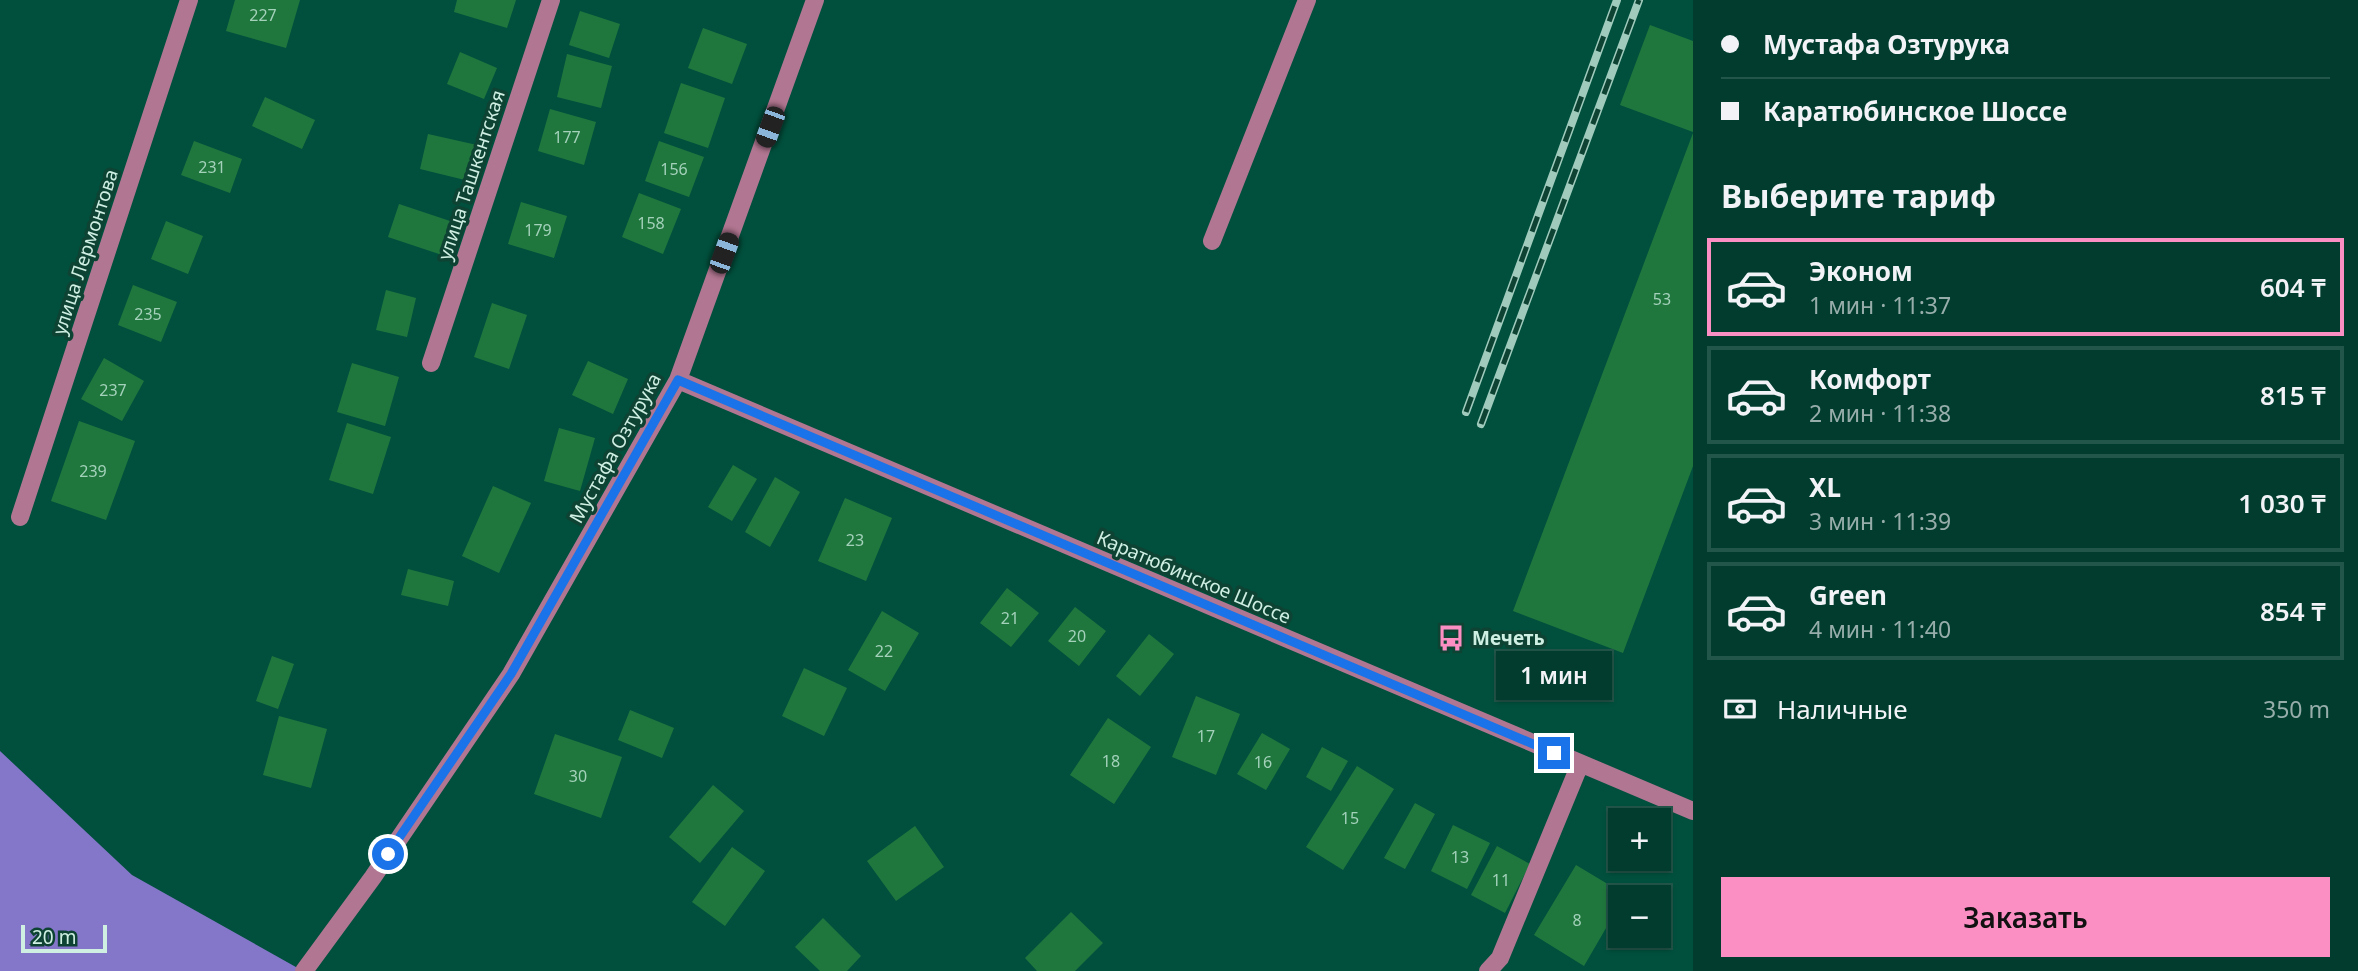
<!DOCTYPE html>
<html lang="ru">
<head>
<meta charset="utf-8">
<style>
	:root { --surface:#013c2e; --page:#0b4336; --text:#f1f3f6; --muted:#96adaa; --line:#23564a; --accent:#fb8fc4 }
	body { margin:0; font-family:"Noto Sans",sans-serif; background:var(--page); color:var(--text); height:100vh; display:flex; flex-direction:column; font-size:26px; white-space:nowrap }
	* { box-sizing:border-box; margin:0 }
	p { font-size:23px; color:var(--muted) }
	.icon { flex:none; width:38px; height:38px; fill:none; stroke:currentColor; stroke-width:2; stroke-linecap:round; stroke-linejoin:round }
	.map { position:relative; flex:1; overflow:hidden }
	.side { display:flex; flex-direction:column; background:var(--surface); width:665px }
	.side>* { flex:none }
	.top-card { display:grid; align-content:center; height:154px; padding:0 28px; background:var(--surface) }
	.controls { position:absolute; left:1608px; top:808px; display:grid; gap:14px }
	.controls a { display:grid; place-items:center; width:63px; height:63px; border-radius:0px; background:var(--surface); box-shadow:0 2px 5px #0004,0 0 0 2px var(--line); font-size:35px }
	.scale { position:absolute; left:21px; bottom:18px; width:86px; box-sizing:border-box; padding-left:7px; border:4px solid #cfefe3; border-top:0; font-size:19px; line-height:24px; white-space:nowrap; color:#cfefe3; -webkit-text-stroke:5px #0e4334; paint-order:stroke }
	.end { position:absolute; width:32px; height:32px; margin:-16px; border:9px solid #1a73e8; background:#fff; box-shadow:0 0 0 4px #fff }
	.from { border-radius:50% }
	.bubble { position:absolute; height:49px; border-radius:0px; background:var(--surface); box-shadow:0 2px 5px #0004,0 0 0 2px var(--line); font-size:23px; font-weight:600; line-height:49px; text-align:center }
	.car { position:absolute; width:21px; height:42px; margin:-21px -10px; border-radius:9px; box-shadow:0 0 5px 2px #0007; background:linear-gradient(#222 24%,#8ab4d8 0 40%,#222 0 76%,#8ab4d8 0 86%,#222 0) }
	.top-card b { display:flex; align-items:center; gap:24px; height:66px; font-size:26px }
	.top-card b+b { border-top:2px solid var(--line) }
	.top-card i { width:18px; height:18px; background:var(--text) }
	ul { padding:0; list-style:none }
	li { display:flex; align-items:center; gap:21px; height:98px; margin:0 14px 10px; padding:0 14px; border:4px solid var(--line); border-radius:0px }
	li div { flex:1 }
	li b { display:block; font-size:26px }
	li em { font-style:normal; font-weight:600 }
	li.current { border-color:var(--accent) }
	li>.icon { width:63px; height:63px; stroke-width:1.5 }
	h2 { padding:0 28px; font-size:32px; line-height:84px }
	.pay { display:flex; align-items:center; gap:18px; height:77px; padding:0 28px; font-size:26px }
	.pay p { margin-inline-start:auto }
	.primary-button { display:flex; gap:14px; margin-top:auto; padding:14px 28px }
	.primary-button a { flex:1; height:80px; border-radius:0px; background:var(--accent); color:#111; font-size:28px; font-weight:600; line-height:80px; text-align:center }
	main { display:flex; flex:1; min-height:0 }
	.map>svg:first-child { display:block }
	.water { fill:#8476c8 }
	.building { fill:#20773d }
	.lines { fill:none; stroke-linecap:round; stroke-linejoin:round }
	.minor { stroke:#b17691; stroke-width:18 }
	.rail-casing { stroke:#9fcabc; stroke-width:8 }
	.rail { stroke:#0e4334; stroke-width:5; stroke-dasharray:16; stroke-linecap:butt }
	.route { stroke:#1a73e8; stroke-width:9 }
	.labels { text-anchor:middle; stroke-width:7; stroke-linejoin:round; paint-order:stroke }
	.number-label { font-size:16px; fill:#a3d1ba }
	.street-label { font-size:19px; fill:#cfefe3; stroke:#0e4334 }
	.poi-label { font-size:19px; font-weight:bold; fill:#cfefe3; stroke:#0e4334; text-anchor:start }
</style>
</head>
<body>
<main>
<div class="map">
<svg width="1693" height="971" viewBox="0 0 1693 971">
	<rect width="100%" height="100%" fill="#01503d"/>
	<path class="water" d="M0,751L132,875L303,971H0Z"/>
	<path class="building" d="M235,0H300L286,48L226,31Z
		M457,0H516L507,28L454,12Z
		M580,11L620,24L609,58L569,45Z
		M1650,25L1693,41V132L1620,105Z
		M703,28L747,44L732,84L688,68Z
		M460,52L497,68L484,99L447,84Z
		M567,54L612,66L601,108L557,97Z
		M681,83L725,98L708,148L664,133Z
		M265,97L315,120L302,149L252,126Z
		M550,109L596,122L584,165L538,151Z
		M1693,133V466L1623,653L1513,611Z
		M428,134L477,145L469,181L420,169Z
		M194,141L242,159L230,193L181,175Z
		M659,141L704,157L689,197L645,181Z
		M639,193L681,209L663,254L622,237Z
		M521,202L567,216L554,258L508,244Z
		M399,204L459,224L448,257L388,237Z
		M166,221L203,236L188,274L151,259Z
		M133,285L177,302L161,342L118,325Z
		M386,290L416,298L407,337L376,330Z
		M492,303L527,315L509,369L474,357Z
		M104,358L144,381L122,421L81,399Z
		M588,361L628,379L613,414L572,395Z
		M352,363L399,377L385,426L337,412Z
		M79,421L135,441L106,520L51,501Z
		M347,423L391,437L373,494L329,480Z
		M559,428L595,438L580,491L544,481Z
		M733,465L757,479L732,521L708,507Z
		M775,477L800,492L770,547L745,532Z
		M493,486L531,503L499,573L462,556Z
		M845,498L892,518L866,581L818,561Z
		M408,569L454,581L448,606L401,595Z
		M1007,588L1039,613L1011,647L980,623Z
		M1075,607L1106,631L1079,666L1048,641Z
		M882,611L919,633L885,691L848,670Z
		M1149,634L1174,654L1140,696L1116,676Z
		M272,656L294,664L278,709L256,701Z
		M804,668L847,688L824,736L782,716Z
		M1196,696L1240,714L1216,775L1172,757Z
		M630,710L674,728L662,758L618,740Z
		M279,716L327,729L311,788L263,775Z
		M1108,718L1151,747L1114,804L1070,775Z
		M1262,733L1290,749L1266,790L1237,774Z
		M555,734L622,757L601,818L534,794Z
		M1322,747L1348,761L1331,791L1306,777Z
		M1357,766L1394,789L1343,870L1306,847Z
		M713,785L744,811L700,863L669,837Z
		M1415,803L1435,814L1405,869L1384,858Z
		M1453,825L1490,843L1467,889L1431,871Z
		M915,826L944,867L896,901L867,861Z
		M1497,846L1530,864L1505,913L1471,895Z
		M732,847L765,871L725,926L692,902Z
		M1576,865L1626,895L1624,898H1620V904L1584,966L1534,935Z
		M1071,912L1103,943L1075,971H1037L1025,958Z
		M823,918L861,956L847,971H820L795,947Z"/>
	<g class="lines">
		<path class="minor" d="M1212,241L1307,0
			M431,363L551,0
			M678,380L1693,811
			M20,517L189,0
			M304,971L373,877L511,674L678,380L815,0
			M1488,971L1500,958L1580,764"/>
		<g class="rail-casing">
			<path id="rail" d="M1466,412L1617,0
				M1481,424L1639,0"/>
		</g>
		<use href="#rail" class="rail"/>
	</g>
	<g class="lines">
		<path class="route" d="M388,854L511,674L678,380L1554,753"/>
	</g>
	<defs>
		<g id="bus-bare" transform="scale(2.1)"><path d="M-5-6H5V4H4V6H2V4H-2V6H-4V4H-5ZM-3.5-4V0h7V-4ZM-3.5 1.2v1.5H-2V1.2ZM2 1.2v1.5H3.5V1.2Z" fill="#fb8fc4" stroke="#0e4334" stroke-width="2.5" paint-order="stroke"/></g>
	</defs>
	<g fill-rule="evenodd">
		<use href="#bus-bare" x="1451" y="638"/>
	</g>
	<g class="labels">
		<g class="number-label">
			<text x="263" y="21">227</text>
			<text x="567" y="143">177</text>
			<text x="212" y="173">231</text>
			<text x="674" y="175">156</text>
			<text x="651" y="229">158</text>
			<text x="538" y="236">179</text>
			<text x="1662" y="305">53</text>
			<text x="148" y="320">235</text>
			<text x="113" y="396">237</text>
			<text x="93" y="477">239</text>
			<text x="855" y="546">23</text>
			<text x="1010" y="624">21</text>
			<text x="1077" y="642">20</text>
			<text x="884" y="657">22</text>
			<text x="1206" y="742">17</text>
			<text x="1111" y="767">18</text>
			<text x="1263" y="768">16</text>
			<text x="578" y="782">30</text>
			<text x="1350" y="824">15</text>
			<text x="1460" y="863">13</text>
			<text x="1501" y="886">11</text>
			<text x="1577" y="926">8</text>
		</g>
		<g class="street-label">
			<text transform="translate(471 175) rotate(-72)" y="7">улица Ташкентская</text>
			<text transform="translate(85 252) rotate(-72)" y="7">улица Лермонтова</text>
			<text transform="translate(615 448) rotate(-61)" y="7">Мустафа Озтурука</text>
			<text transform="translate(1194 577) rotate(23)" y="7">Каратюбинское Шоссе</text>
		</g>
		<g class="poi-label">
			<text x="1472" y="645">Мечеть</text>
		</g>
	</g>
</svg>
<div class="controls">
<a>+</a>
<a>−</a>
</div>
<div class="scale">20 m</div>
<i class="end from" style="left:388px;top:854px"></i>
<i class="end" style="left:1554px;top:753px"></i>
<div class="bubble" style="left:1496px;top:651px;width:116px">1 мин</div>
<i class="car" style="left:770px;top:127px;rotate:200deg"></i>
<i class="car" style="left:724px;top:253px;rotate:20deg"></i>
</div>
<section class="side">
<div class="top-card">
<b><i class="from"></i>Мустафа Озтурука</b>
<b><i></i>Каратюбинское Шоссе</b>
</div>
<h2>Выберите тариф</h2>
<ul>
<li class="current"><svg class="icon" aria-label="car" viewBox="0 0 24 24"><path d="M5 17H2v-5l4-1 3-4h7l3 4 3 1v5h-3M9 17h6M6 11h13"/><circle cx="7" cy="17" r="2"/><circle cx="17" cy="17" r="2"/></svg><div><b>Эконом</b><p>1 мин · 11:37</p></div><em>604 ₸</em></li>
<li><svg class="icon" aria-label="car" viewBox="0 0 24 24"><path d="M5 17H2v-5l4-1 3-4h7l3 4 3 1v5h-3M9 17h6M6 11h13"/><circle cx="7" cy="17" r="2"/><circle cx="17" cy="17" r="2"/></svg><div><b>Комфорт</b><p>2 мин · 11:38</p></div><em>815 ₸</em></li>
<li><svg class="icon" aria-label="car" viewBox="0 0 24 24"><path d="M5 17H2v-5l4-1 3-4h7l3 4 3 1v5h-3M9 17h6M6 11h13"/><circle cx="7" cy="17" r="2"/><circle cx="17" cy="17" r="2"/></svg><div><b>XL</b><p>3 мин · 11:39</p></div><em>1 030 ₸</em></li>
<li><svg class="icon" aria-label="car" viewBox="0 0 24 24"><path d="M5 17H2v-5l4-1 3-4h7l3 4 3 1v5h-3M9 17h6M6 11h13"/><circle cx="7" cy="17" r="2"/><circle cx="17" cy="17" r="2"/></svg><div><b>Green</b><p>4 мин · 11:40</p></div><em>854 ₸</em></li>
</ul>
<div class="pay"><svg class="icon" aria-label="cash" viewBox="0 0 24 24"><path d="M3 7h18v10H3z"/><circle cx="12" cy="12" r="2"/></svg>Наличные<p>350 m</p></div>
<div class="primary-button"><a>Заказать</a></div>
</section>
</main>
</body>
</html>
